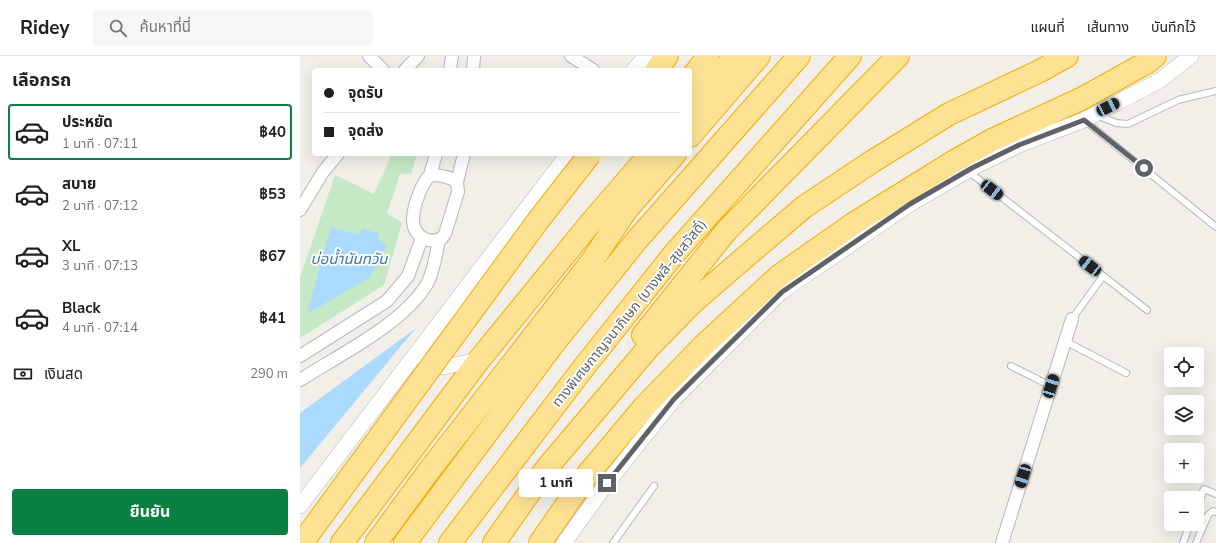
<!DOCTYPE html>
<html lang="th">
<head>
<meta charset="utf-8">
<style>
	:root { --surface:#fff; --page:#f6f6f6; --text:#202124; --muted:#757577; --line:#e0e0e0; --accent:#0b8043 }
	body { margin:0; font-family:"Nunito Sans","Noto Sans Thai",sans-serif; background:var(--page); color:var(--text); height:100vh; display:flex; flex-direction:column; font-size:15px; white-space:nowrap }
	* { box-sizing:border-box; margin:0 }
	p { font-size:13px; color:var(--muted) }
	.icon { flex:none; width:22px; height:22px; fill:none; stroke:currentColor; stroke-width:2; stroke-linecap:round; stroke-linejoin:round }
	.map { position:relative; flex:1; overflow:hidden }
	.sheet { display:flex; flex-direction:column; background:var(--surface); width:300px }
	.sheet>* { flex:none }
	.hud { position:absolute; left:12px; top:12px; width:380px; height:88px; border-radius:4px; box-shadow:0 4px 16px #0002; display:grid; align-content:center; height:88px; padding:0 12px; background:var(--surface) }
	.tools { position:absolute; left:864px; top:291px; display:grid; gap:8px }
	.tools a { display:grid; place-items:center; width:40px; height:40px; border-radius:4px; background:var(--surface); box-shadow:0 4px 16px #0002; font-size:20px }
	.end { position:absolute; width:18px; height:18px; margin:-9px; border:5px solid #5f6368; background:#fff; box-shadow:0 0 0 2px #fff }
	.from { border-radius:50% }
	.bubble { position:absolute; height:28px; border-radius:4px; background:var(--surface); box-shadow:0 4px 16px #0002; font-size:13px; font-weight:700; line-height:28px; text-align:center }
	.car { position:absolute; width:12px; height:24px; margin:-12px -6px; border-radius:5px; box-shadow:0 0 3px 1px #0007; background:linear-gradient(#222 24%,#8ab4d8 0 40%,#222 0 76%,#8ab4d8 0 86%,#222 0) }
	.hud b { display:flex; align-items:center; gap:14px; height:38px; font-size:15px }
	.hud b+b { border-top:1px solid var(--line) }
	.hud i { width:10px; height:10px; background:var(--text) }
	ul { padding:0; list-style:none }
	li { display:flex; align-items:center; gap:12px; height:56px; margin:0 8px 6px; padding:0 4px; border:2px solid transparent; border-radius:4px }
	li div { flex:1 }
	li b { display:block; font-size:15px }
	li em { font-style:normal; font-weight:700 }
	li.active { border-color:var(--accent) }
	li>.icon { width:36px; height:36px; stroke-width:1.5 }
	h2 { padding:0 12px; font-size:18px; line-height:48px }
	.pay { display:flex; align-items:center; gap:10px; height:44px; padding:0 12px; font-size:15px }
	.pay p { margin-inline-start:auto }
	.primary-button { display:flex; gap:8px; margin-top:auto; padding:8px 12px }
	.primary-button a { flex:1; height:46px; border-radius:4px; background:var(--accent); color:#fff; font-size:16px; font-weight:700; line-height:46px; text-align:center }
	header { display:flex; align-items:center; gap:24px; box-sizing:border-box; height:56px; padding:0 20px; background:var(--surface); border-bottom:1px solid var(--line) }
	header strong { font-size:19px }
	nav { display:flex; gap:22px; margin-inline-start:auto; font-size:14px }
	.search { width:280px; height:36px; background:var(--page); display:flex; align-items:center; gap:10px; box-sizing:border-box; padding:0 14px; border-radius:4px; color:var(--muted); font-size:15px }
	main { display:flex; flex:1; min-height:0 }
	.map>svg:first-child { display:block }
	.green { fill:#c5e8c5 }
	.water { fill:#aadaff }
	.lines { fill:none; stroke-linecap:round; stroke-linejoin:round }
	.service-casing { stroke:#b5b8bc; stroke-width:8 }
	.minor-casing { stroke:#b5b8bc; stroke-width:14 }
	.tertiary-casing { stroke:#b5b8bc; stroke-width:16 }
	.motorway-casing { stroke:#f9ab00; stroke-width:24 }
	.service { stroke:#fff; stroke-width:6 }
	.minor { stroke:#fff; stroke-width:12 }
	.tertiary { stroke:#fff; stroke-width:15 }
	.motorway { stroke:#fde293; stroke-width:22 }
	.motorway-bridge-casing { stroke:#f9ab00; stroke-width:24; stroke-linecap:butt }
	.motorway-bridge { stroke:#fde293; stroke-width:22 }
	.route { stroke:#5f6368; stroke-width:5 }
	.labels { text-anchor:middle; stroke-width:3.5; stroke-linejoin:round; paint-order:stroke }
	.street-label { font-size:14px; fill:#5f6368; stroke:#fff }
	.water-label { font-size:15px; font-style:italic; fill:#4174aa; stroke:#fff }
</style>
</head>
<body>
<header>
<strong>Ridey</strong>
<div class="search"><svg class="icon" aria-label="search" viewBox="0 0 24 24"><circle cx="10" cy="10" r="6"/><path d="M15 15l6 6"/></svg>ค้นหาที่นี่</div>
<nav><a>แผนที่</a><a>เส้นทาง</a><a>บันทึกไว้</a></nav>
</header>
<main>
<section class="sheet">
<h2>เลือกรถ</h2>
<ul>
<li class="active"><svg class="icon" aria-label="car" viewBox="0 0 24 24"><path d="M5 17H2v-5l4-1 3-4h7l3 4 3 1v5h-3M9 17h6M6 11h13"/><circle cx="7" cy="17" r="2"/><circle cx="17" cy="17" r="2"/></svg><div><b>ประหยัด</b><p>1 นาที · 07:11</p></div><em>฿40</em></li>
<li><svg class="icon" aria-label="car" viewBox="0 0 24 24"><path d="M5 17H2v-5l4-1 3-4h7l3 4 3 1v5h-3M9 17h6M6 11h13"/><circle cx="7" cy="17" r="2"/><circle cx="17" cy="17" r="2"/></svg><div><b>สบาย</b><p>2 นาที · 07:12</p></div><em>฿53</em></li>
<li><svg class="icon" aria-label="car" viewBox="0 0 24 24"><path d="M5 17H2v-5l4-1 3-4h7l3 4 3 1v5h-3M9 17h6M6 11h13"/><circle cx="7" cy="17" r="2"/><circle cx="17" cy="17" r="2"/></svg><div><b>XL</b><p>3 นาที · 07:13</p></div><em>฿67</em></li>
<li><svg class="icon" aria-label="car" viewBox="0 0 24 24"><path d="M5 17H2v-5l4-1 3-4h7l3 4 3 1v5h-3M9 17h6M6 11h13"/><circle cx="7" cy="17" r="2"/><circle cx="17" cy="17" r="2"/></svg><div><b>Black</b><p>4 นาที · 07:14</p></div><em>฿41</em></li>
</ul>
<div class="pay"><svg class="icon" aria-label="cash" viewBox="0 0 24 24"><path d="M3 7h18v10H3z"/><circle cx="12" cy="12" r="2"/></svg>เงินสด<p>290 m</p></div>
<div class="primary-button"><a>ยืนยัน</a></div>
</section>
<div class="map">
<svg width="916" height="487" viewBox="0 0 916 487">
	<rect width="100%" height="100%" fill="#f1efe8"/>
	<path class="green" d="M92,98H117L111,118H100L87,157L102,167L84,229L0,282V222L35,119L74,138Z"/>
	<path class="water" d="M31,171L60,179L62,172L80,178L77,183L87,189L70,221L7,258Z
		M115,273L0,412V357Z"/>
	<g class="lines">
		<g class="service-casing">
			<path id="service" d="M797,59L816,67L828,68L878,44L916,35
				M785,65L916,171
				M668,115L847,254
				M772,263L803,220
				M765,285L826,317
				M711,310L751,330
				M897,450L904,433L916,438
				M313,487L354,430
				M883,487L890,468
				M896,487L908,459L913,455L916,456"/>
		</g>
		<g class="minor-casing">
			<path id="minor" d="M69,0L83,14
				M271,0L293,14
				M105,14L118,0
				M150,14L152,0
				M173,14L174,0
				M130,119C140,119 149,120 157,126L158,136L145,178L142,182C127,190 112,178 113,162C114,149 121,128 130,119Z
				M130,119L136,98
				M157,126L164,98
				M0,154L23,116L38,98
				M0,300L87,245L108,220L122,182
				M0,324C39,299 103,268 127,228C134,215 136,199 139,184
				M702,487L772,263"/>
		</g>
		<g class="tertiary-casing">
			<path id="tertiary" d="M334,14L346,0
				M126,306L143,311L179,304
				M0,450L268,98
				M264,487L307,427L374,343L481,236L610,148L672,112L719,89L784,64L859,25L891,0"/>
		</g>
		<g class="motorway-casing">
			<path id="motorway" d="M356,14L367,0
				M390,24L408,0
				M390,52L435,0
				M390,80L459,0
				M343,279L427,174L598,0
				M42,487L179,304L288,170L350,98
				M76,487L128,416L292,205L327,153L375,98
				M105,487L251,291L336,185L499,0
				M150,487L281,315L374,198L550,0
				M194,487L246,413L349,291L391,248L450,197L504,151L573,105L649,58L740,15L767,0
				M240,487L287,419L344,351L404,289L479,220L553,168L653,106L692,84L781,43L846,7L855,0"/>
		</g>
		<use href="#service" class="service"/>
		<use href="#minor" class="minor"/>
		<use href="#tertiary" class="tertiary"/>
		<use href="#motorway" class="motorway"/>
		<g class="motorway-bridge-casing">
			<path id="motorway-bridge" d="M2,487L237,166L290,98"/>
		</g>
		<use href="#motorway-bridge" class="motorway-bridge"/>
	</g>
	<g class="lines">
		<path class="route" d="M307,427L374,343L482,236L610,148L672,112L719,89L784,64L844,112"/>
	</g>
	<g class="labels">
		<g class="street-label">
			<text transform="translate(329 257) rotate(-51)" y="5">ทางพิเศษกาญจนาภิเษก (บางพลี-สุขสวัสดิ์)</text>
		</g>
		<g class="water-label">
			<text x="49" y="208">บ่อน้ำนันทวัน</text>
		</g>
	</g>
</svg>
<div class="tools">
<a><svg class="icon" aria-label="locate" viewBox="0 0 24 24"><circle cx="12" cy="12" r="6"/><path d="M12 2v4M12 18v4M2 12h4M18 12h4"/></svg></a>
<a><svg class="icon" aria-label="layers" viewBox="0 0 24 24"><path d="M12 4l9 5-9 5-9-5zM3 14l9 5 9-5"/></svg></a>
<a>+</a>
<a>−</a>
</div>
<i class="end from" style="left:844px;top:112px"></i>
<i class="end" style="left:307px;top:427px"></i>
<div class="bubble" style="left:219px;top:413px;width:74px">1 นาที</div>
<i class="car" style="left:808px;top:51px;rotate:63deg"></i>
<i class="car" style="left:692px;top:134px;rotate:128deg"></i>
<i class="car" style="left:790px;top:210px;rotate:308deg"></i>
<i class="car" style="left:751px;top:330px;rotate:17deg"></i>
<i class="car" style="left:723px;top:420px;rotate:197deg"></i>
<div class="hud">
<b><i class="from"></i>จุดรับ</b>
<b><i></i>จุดส่ง</b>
</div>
</div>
</main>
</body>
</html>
